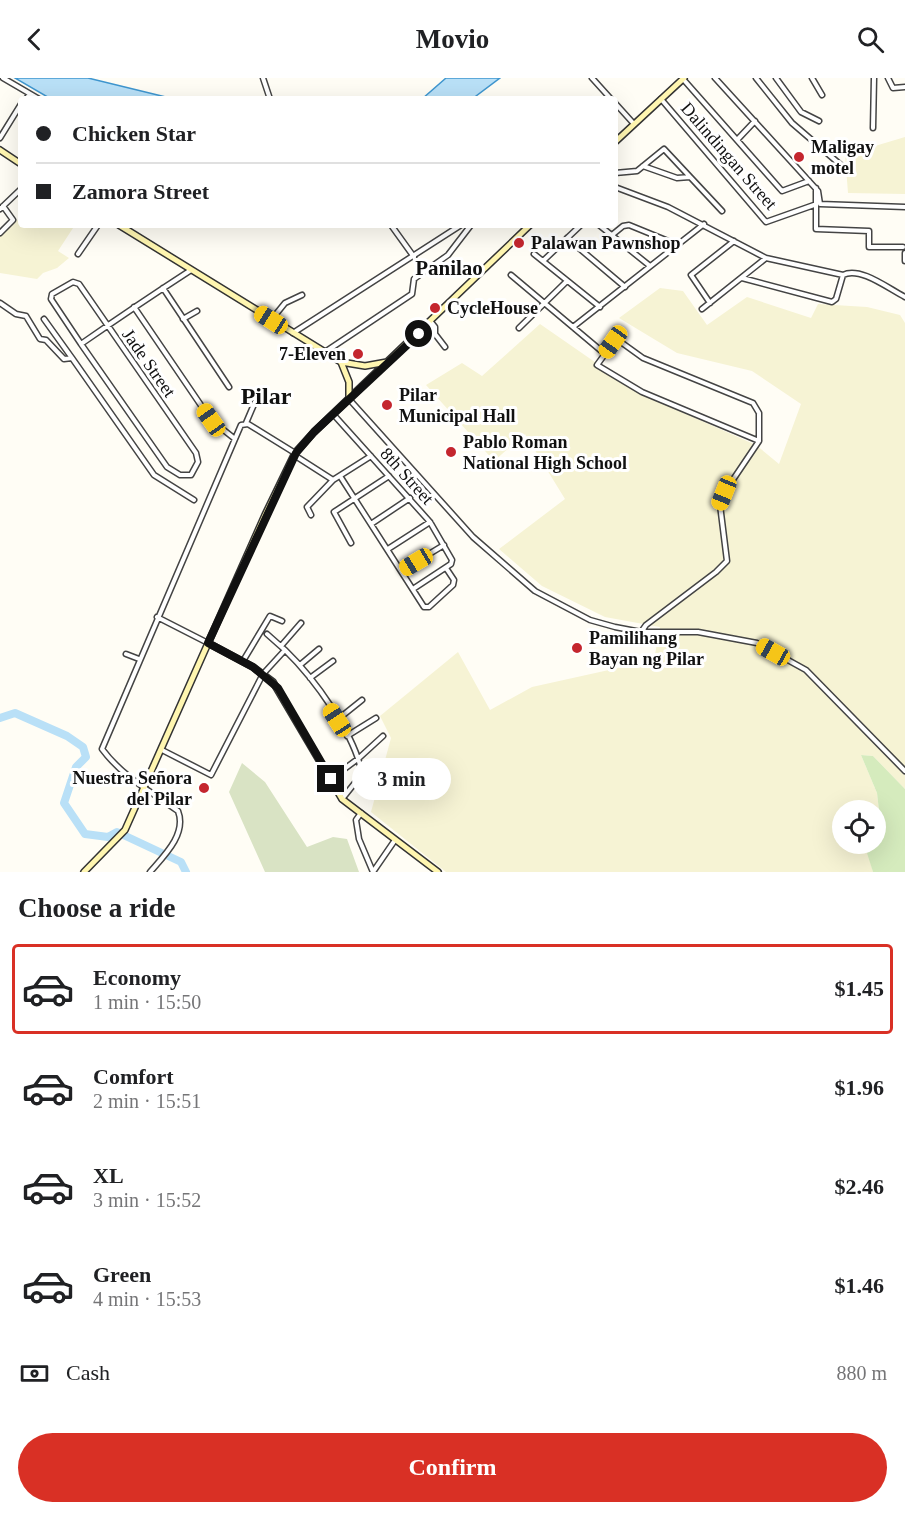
<!DOCTYPE html>
<html lang="en">
<head>
<meta charset="utf-8">
<style>
	:root { --surface:#fff; --page:#f6f6f6; --text:#202124; --muted:#757577; --line:#e0e0e0; --accent:#d93025 }
	body { margin:0; font-family:"Times New Roman",serif; background:var(--page); color:var(--text); height:100vh; display:flex; flex-direction:column; font-size:22px; white-space:nowrap }
	* { box-sizing:border-box; margin:0 }
	p { font-size:20px; color:var(--muted) }
	.icon { flex:none; width:33px; height:33px; fill:none; stroke:currentColor; stroke-width:2; stroke-linecap:round; stroke-linejoin:round }
	.map { position:relative; height:794px; overflow:hidden }
	.side { display:flex; flex-direction:column; background:var(--surface); flex:1 }
	.side>* { flex:none }
	.banner { position:absolute; left:18px; top:18px; width:600px; height:132px; border-radius:6px; box-shadow:0 6px 24px #0002; display:grid; align-content:center; height:132px; padding:0 18px; background:var(--surface) }
	.buttons { position:absolute; left:832px; top:722px; display:grid; gap:12px }
	.buttons a { display:grid; place-items:center; width:54px; height:54px; border-radius:50%; background:var(--surface); box-shadow:0 6px 24px #0002; font-size:30px }
	.end { position:absolute; width:27px; height:27px; margin:-14px; border:8px solid #111; background:#fff; box-shadow:0 0 0 3px #fff }
	.from { border-radius:50% }
	.bubble { position:absolute; height:42px; border-radius:21px; background:var(--surface); box-shadow:0 6px 24px #0002; font-size:20px; font-weight:800; line-height:42px; text-align:center }
	.car { position:absolute; width:18px; height:36px; margin:-18px -9px; border-radius:8px; box-shadow:0 0 4px 2px #0007; background:linear-gradient(#f5c518 24%,#345 0 40%,#f5c518 0 76%,#345 0 86%,#f5c518 0) }
	.banner b { display:flex; align-items:center; gap:21px; height:57px; font-size:22px }
	.banner b+b { border-top:2px solid var(--line) }
	.banner i { width:15px; height:15px; background:var(--text) }
	ul { padding:0; list-style:none }
	li { display:flex; align-items:center; gap:18px; height:90px; margin:0 12px 9px; padding:0 6px; border:3px solid transparent; border-radius:6px }
	li div { flex:1 }
	li b { display:block; font-size:22px }
	li em { font-style:normal; font-weight:800 }
	li.on { border-color:var(--accent) }
	li>.icon { width:54px; height:54px; stroke-width:1.5 }
	h2 { padding:0 18px; font-size:27px; line-height:72px }
	.pay { display:flex; align-items:center; gap:15px; height:66px; padding:0 18px; font-size:22px }
	.pay p { margin-inline-start:auto }
	.cta { display:flex; gap:12px; margin-top:auto; padding:12px 18px }
	.cta a { flex:1; height:69px; border-radius:36px; background:var(--accent); color:#fff; font-size:24px; font-weight:800; line-height:69px; text-align:center }
	header { display:flex; justify-content:space-between; align-items:center; height:78px; padding:0 18px; background:var(--surface); font-size:27px; font-weight:800 }
	.map>svg:first-child { display:block }
	.farmland { fill:#f6f3d4; fill-rule:evenodd }
	.green { fill:#d5ebbd }
	.cemetery { fill:#d9e3c4 }
	.water { fill:#b9e0f7; stroke:#3f96cf; stroke-width:1.5 }
	.lines { fill:none; stroke-linecap:round; stroke-linejoin:round }
	.river { stroke:#b9e0f7; stroke-width:8 }
	.street-casing { stroke:#444; stroke-width:7 }
	.secondary-casing { stroke:#333; stroke-width:8 }
	.street { stroke:#fff; stroke-width:4 }
	.secondary { stroke:#fff6b0; stroke-width:5 }
	.route { stroke:#111; stroke-width:8 }
	.poi-dot { fill:#c4262e; stroke:#fff; stroke-width:2 }
	.labels { text-anchor:middle; stroke-width:6; stroke-linejoin:round; paint-order:stroke }
	.poi-label { font-size:18px; font-weight:bold; fill:#111; stroke:#fff; text-anchor:start }
	.street-label { font-size:18px; fill:#111; stroke:#fff }
	.quarter-label { font-size:21px; font-weight:bold; fill:#111; stroke:#fff }
	.district-label { font-size:24px; font-weight:bold; fill:#111; stroke:#fff }
</style>
</head>
<body>
<header><svg class="icon" aria-label="back" viewBox="0 0 24 24"><path d="M15 5l-7 7 7 7"/></svg>Movio<svg class="icon" aria-label="search" viewBox="0 0 24 24"><circle cx="10" cy="10" r="6"/><path d="M15 15l6 6"/></svg></header>
<div class="map">
<svg width="905" height="794" viewBox="0 0 905 794">
	<rect width="100%" height="100%" fill="#fffdf5"/>
	<path class="farmland" d="M905,59V116L848,115L845,77Z
		M21,139V147H75L58,173L69,180L57,190L43,195L37,201L0,195V157Z
		M660,210L683,213L707,247L747,219L811,240L818,226L867,229L900,237L905,245V711L873,678L861,677L877,715L882,759L868,775L873,794H446L371,734L391,660L380,638L458,574L490,632L532,609L654,582L660,549L605,539L542,508L499,471L565,421L525,356L494,383L426,307L462,285L482,298L540,246L641,316L756,367L779,386L801,326L752,293L677,275L619,240ZM843,732H876V765H843Z"/>
	<path class="green" d="M861,677L873,678L905,711V794H873L867,775L882,759L877,715Z"/>
	<path class="cemetery" d="M242,685L265,704L307,769L333,759L347,761L359,794H265L229,714Z"/>
	<path class="water" d="M15,0H88L174,21H51Z
		M446,0H500L472,21H422Z"/>
	<g class="lines">
		<path class="river" d="M0,640L15,635L67,658L83,669L86,679L76,689L64,725L85,756L108,759L117,754L181,784L186,794"/>
		<g class="street-casing">
			<path id="street" d="M3,0L39,21
				M263,0L270,21
				M592,0L611,21
				M715,0L818,113L820,126L905,129
				M756,0L792,45L842,88
				M776,0L801,34L819,43
				M812,0L822,17
				M888,0L893,10L905,9
				M683,1L782,113L809,103
				M26,21L30,16
				M661,21L766,144L814,127
				M615,25L634,46
				M873,50L874,0
				M0,60L21,26
				M737,62L755,43
				M643,88L677,100L690,99
				M615,95L637,93L664,71L722,133
				M615,109L668,129L766,180L843,197L836,221L832,224L742,200
				M816,110V151L869,153V169H903
				M0,131L21,111
				M391,147L414,179
				M599,147L650,188
				M0,155L13,142L3,128
				M612,157L623,148L629,147L678,167
				M567,160L625,209
				M905,175V183
				M78,176L98,147
				M534,176L600,229
				M543,183L581,147
				M511,197L605,276L618,262L643,280L753,325L759,335V363L724,415L720,427L727,483L716,494L646,547L641,554
				M843,197C860,188 889,211 905,219
				M163,210L229,309
				M0,225L16,236L26,238L40,261L46,262L64,281L72,280L154,397L194,422
				M710,225L691,197L734,163
				M134,229L211,342L235,361
				M702,231L766,180
				M44,241L72,280
				M183,241L197,233
				M272,241L285,225L302,217
				M431,244L435,249V256L445,269
				M573,249L704,146
				M519,250L567,203
				M293,255L461,147
				M81,266L51,221L52,216L73,204L79,206L196,375L198,384L191,397H180L167,389L81,266C117,241 154,216 191,192
				M325,274L412,216L414,201L448,177L471,147
				M605,276L597,287L642,314L759,363
				M349,321L473,459L535,513L590,542L615,549L641,554H698L757,565L806,592L905,693
				M333,336L430,444L452,482L451,486L413,511
				M246,345L255,324
				M294,377L333,402
				M340,398L424,529H429L453,507L454,502L446,490
				M311,437L307,429L333,402L371,378
				M371,446L410,420
				M351,465L334,434L389,398
				M388,471L430,444
				M401,493L444,467
				M157,539L208,565
				M281,568L301,545
				M285,572C314,600 355,656 362,696L342,721
				M126,576L139,581
				M243,583L270,538L282,543
				M300,587L319,571
				M310,600L333,583
				M337,642L362,622
				M347,658L376,640
				M162,672L211,697L263,596L285,572L267,556
				M331,701L359,680L383,658
				M361,735L356,742L359,761L373,794L395,762
				M150,794C164,778 187,756 178,733C150,713 123,699 102,671L241,347L248,346L295,375"/>
		</g>
		<g class="secondary-casing">
			<path id="secondary" d="M615,64L684,0
				M0,72L21,86
				M119,147L341,284L365,288L387,284
				M341,284L349,304V321
				M208,565L253,589L273,604L342,721L438,794
				M84,794L125,752L265,437L295,375L314,354L530,147"/>
		</g>
		<use href="#street" class="street"/>
		<use href="#secondary" class="secondary"/>
	</g>
	<g class="lines">
		<path class="route" d="M331,701L278,610L253,589L208,565L296,375L314,354L419,256"/>
	</g>
	<g class="poi-dot">
		<circle cx="799" cy="79" r="6"/>
		<circle cx="519" cy="165" r="6"/>
		<circle cx="435" cy="230" r="6"/>
		<circle cx="358" cy="276" r="6"/>
		<circle cx="387" cy="327" r="6"/>
		<circle cx="451" cy="374" r="6"/>
		<circle cx="577" cy="570" r="6"/>
		<circle cx="204" cy="710" r="6"/>
	</g>
	<g class="labels">
		<g class="poi-label">
			<text x="811" y="75">Maligay<tspan x="811" dy="21">motel</tspan></text>
			<text x="531" y="171">Palawan Pawnshop</text>
			<text x="447" y="236">CycleHouse</text>
			<text x="346" y="282" text-anchor="end">7-Eleven</text>
			<text x="399" y="323">Pilar<tspan x="399" dy="21">Municipal Hall</tspan></text>
			<text x="463" y="370">Pablo Roman<tspan x="463" dy="21">National High School</tspan></text>
			<text x="589" y="566">Pamilihang<tspan x="589" dy="21">Bayan ng Pilar</tspan></text>
			<text x="192" y="706" text-anchor="end">Nuestra Señora<tspan x="192" dy="21">del Pilar</tspan></text>
		</g>
		<g class="street-label">
			<text transform="translate(729 78) rotate(49)" y="6">Dalindingan Street</text>
			<text transform="translate(149 285) rotate(55)" y="6">Jade Street</text>
			<text transform="translate(407 398) rotate(48)" y="6">8th Street</text>
		</g>
		<g class="quarter-label">
			<text x="449" y="197">Panilao</text>
		</g>
		<g class="district-label">
			<text x="266" y="326">Pilar</text>
		</g>
	</g>
</svg>
<div class="buttons">
<a><svg class="icon" aria-label="locate" viewBox="0 0 24 24"><circle cx="12" cy="12" r="6"/><path d="M12 2v4M12 18v4M2 12h4M18 12h4"/></svg></a>
</div>
<i class="end from" style="left:419px;top:256px"></i>
<i class="end" style="left:331px;top:701px"></i>
<div class="bubble" style="left:352px;top:680px;width:99px">3 min</div>
<i class="car" style="left:271px;top:242px;rotate:302deg"></i>
<i class="car" style="left:613px;top:264px;rotate:215deg"></i>
<i class="car" style="left:211px;top:342px;rotate:325deg"></i>
<i class="car" style="left:724px;top:415px;rotate:202deg"></i>
<i class="car" style="left:416px;top:484px;rotate:239deg"></i>
<i class="car" style="left:773px;top:574px;rotate:299deg"></i>
<i class="car" style="left:337px;top:642px;rotate:327deg"></i>
<div class="banner">
<b><i class="from"></i>Chicken Star</b>
<b><i></i>Zamora Street</b>
</div>
</div>
<section class="side">
<h2>Choose a ride</h2>
<ul>
<li class="on"><svg class="icon" aria-label="car" viewBox="0 0 24 24"><path d="M5 17H2v-5l4-1 3-4h7l3 4 3 1v5h-3M9 17h6M6 11h13"/><circle cx="7" cy="17" r="2"/><circle cx="17" cy="17" r="2"/></svg><div><b>Economy</b><p>1 min · 15:50</p></div><em>$1.45</em></li>
<li><svg class="icon" aria-label="car" viewBox="0 0 24 24"><path d="M5 17H2v-5l4-1 3-4h7l3 4 3 1v5h-3M9 17h6M6 11h13"/><circle cx="7" cy="17" r="2"/><circle cx="17" cy="17" r="2"/></svg><div><b>Comfort</b><p>2 min · 15:51</p></div><em>$1.96</em></li>
<li><svg class="icon" aria-label="car" viewBox="0 0 24 24"><path d="M5 17H2v-5l4-1 3-4h7l3 4 3 1v5h-3M9 17h6M6 11h13"/><circle cx="7" cy="17" r="2"/><circle cx="17" cy="17" r="2"/></svg><div><b>XL</b><p>3 min · 15:52</p></div><em>$2.46</em></li>
<li><svg class="icon" aria-label="car" viewBox="0 0 24 24"><path d="M5 17H2v-5l4-1 3-4h7l3 4 3 1v5h-3M9 17h6M6 11h13"/><circle cx="7" cy="17" r="2"/><circle cx="17" cy="17" r="2"/></svg><div><b>Green</b><p>4 min · 15:53</p></div><em>$1.46</em></li>
</ul>
<div class="pay"><svg class="icon" aria-label="cash" viewBox="0 0 24 24"><path d="M3 7h18v10H3z"/><circle cx="12" cy="12" r="2"/></svg>Cash<p>880 m</p></div>
<div class="cta"><a>Confirm</a></div>
</section>
</body>
</html>
